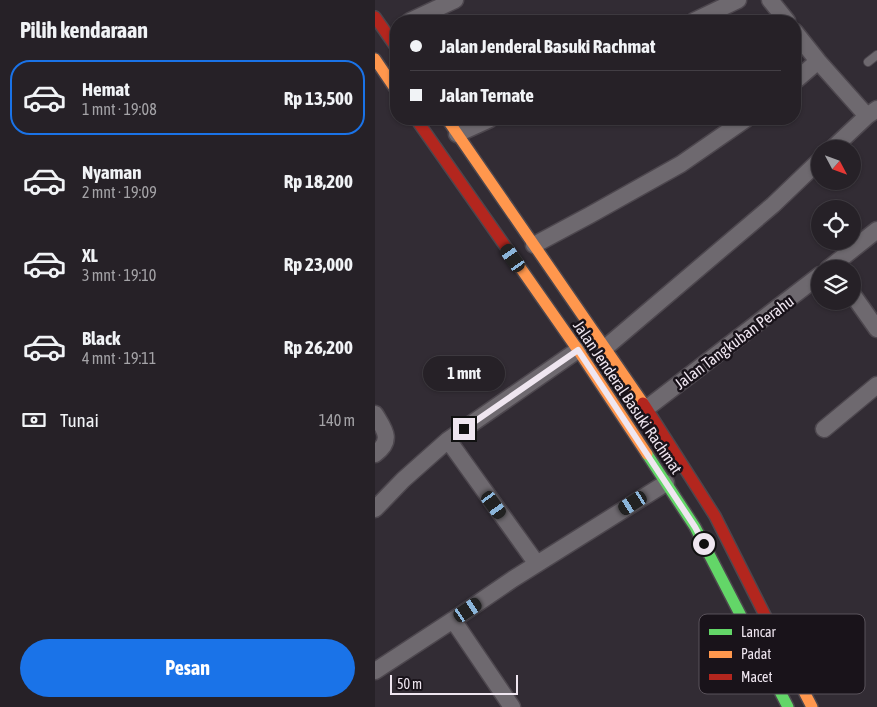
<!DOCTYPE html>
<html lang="id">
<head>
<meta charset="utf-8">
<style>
	:root { --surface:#262127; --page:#322e33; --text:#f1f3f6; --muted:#a4a3a7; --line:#423e44; --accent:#1a73e8 }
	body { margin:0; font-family:"Asap Condensed",sans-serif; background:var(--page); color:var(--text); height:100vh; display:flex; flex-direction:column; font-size:19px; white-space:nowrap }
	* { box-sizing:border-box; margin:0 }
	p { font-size:16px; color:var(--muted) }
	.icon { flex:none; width:28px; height:28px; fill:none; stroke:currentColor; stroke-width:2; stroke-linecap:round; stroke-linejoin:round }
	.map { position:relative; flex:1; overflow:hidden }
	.details { display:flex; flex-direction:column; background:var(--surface); width:375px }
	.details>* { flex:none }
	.top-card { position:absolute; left:15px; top:15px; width:411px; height:110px; border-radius:20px; box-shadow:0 1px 4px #0004,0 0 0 1px var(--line); display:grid; align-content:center; height:110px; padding:0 20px; background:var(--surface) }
	.needle { width:32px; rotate:131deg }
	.fabs { position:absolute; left:436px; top:140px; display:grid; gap:10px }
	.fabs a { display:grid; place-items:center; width:50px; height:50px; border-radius:50%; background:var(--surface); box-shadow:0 1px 4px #0004,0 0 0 1px var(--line); font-size:25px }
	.scale { position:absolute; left:15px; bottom:12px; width:128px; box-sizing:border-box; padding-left:5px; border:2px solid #efe6f0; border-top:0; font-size:14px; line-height:18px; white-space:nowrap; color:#efe6f0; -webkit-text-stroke:4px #19131a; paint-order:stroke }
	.end { position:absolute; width:22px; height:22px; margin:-11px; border:6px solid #efe6f0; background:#111; box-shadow:0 0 0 2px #111 }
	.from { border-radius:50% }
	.bubble { position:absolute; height:35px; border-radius:18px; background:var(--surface); box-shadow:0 1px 4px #0004,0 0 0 1px var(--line); font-size:16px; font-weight:700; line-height:35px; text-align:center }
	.car { position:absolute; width:15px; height:30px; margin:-15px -8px; border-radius:6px; box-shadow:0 0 4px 1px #0007; background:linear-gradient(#222 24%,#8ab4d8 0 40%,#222 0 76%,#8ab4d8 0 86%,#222 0) }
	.top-card b { display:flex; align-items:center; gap:18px; height:48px; font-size:19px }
	.top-card b+b { border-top:1px solid var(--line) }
	.top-card i { width:12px; height:12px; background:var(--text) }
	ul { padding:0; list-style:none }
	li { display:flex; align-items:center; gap:15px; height:75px; margin:0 10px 8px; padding:0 10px; border:2px solid transparent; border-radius:20px }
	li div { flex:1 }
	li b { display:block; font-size:19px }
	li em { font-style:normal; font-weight:700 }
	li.current { border-color:var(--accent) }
	li>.icon { width:45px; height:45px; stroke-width:1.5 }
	h2 { padding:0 20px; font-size:22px; line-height:60px }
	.pay { display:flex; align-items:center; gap:12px; height:55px; padding:0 20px; font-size:19px }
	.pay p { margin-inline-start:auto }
	.cta { display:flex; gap:10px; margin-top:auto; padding:10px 20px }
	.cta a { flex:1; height:58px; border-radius:30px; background:var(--accent); color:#fff; font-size:20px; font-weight:700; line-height:58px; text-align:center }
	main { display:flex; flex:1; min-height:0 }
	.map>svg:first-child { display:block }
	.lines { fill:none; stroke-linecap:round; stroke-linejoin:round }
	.lane-casing { stroke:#4d474e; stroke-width:10 }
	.street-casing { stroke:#4d474e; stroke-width:19 }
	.fast-casing { stroke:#4d474e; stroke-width:14 }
	.slow-casing { stroke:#4d474e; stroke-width:14 }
	.jam-casing { stroke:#4d474e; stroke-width:14 }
	.lane { stroke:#6e696f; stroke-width:8 }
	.street { stroke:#6e696f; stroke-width:16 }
	.fast { stroke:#63d668; stroke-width:11 }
	.slow { stroke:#ff974d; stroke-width:11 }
	.jam { stroke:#b3261e; stroke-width:11 }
	.route { stroke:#efe6f0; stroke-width:6 }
	.labels { text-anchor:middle; stroke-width:5; stroke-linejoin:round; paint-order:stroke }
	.street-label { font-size:16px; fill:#efe6f0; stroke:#19131a }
	.key { fill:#19131a; stroke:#59525a; stroke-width:1 }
	.key-label { font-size:14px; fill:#efe6f0 }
</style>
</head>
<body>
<main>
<section class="details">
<h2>Pilih kendaraan</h2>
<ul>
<li class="current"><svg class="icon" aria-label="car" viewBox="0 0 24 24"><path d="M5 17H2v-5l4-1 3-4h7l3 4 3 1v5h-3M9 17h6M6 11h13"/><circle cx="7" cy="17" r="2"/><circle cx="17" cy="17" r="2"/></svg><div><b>Hemat</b><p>1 mnt · 19:08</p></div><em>Rp 13,500</em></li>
<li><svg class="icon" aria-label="car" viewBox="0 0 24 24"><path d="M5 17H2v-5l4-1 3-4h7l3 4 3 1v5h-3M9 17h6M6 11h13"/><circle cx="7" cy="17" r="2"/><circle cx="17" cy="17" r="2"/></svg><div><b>Nyaman</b><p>2 mnt · 19:09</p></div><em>Rp 18,200</em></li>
<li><svg class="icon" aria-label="car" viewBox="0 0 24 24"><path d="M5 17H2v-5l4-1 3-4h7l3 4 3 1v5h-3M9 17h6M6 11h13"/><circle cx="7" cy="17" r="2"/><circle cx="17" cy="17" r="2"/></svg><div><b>XL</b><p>3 mnt · 19:10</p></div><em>Rp 23,000</em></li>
<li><svg class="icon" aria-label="car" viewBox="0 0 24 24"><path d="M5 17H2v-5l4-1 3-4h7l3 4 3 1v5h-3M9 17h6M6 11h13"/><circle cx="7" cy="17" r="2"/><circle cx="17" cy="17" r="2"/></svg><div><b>Black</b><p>4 mnt · 19:11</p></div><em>Rp 26,200</em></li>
</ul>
<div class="pay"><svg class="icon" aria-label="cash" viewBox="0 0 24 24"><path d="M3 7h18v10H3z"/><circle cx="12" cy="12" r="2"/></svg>Tunai<p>140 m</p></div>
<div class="cta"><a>Pesan</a></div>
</section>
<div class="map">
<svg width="502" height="707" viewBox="0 0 502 707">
	<rect width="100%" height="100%" fill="#322c34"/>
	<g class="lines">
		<g class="lane-casing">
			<path id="lane" d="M493,62L502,55"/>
		</g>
		<g class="street-casing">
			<path id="street" d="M395,0L412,21
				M35,21L80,0
				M319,21L363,0
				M420,32L443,61L492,116
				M420,81L443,61
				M82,134L115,119
				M457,149L492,116L502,109
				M159,245L215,215L306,164L371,119
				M453,269L502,230
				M478,295L502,329
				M230,348L398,205L445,160
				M272,408L445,275
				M0,414C9,429 19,440 0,454
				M449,429L502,385
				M73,440L162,564
				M0,509L28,480L73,440L203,350
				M78,620L138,579L291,483
				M0,671L78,620L137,707"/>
		</g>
		<g class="fast-casing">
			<path id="fast" d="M272,454L320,527L413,707"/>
		</g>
		<g class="slow-casing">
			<path id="slow" d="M0,59L21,90
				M72,119L268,403
				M133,250L203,350L272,454
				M405,645L437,707"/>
		</g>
		<g class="jam-casing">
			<path id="jam" d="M0,17L21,47
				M41,119L133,250
				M268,403L340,516L405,645"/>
		</g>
		<use href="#lane" class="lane"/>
		<use href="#street" class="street"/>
		<use href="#fast" class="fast"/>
		<use href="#slow" class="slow"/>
		<use href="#jam" class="jam"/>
	</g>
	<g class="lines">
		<path class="route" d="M89,429L203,350L320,527L329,544"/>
	</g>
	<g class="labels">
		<g class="street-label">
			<text transform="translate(359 342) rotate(-37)" y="6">Jalan Tangkuban Perahu</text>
			<text transform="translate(253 397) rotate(56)" y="6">Jalan Jenderal Basuki Rachmat</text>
		</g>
	</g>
	<rect x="324" y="614" width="166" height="80" rx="8" class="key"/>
	<rect x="334" y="629" width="23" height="6" fill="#63d668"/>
	<rect x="334" y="651" width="23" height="7" fill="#ff974d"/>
	<rect x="334" y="674" width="23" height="6" fill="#b3261e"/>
	<g class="key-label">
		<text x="366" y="637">Lancar</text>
		<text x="366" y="659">Padat</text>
		<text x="366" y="682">Macet</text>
	</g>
</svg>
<div class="fabs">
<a><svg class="needle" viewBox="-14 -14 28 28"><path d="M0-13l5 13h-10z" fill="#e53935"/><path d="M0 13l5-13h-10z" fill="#a4a3a7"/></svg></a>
<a><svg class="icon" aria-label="locate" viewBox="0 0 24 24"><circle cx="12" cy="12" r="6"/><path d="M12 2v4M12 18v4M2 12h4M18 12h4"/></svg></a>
<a><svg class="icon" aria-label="layers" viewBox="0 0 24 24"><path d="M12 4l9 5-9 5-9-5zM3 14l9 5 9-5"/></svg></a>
</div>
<div class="scale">50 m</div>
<i class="end from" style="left:329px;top:544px"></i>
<i class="end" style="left:89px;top:429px"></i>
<div class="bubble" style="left:48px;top:356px;width:82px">1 mnt</div>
<i class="car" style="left:138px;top:258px;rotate:325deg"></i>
<i class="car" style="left:258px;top:503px;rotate:238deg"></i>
<i class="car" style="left:119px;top:505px;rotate:144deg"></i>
<i class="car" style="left:93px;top:610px;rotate:56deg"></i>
<div class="top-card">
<b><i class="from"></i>Jalan Jenderal Basuki Rachmat</b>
<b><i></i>Jalan Ternate</b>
</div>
</div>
</main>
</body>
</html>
